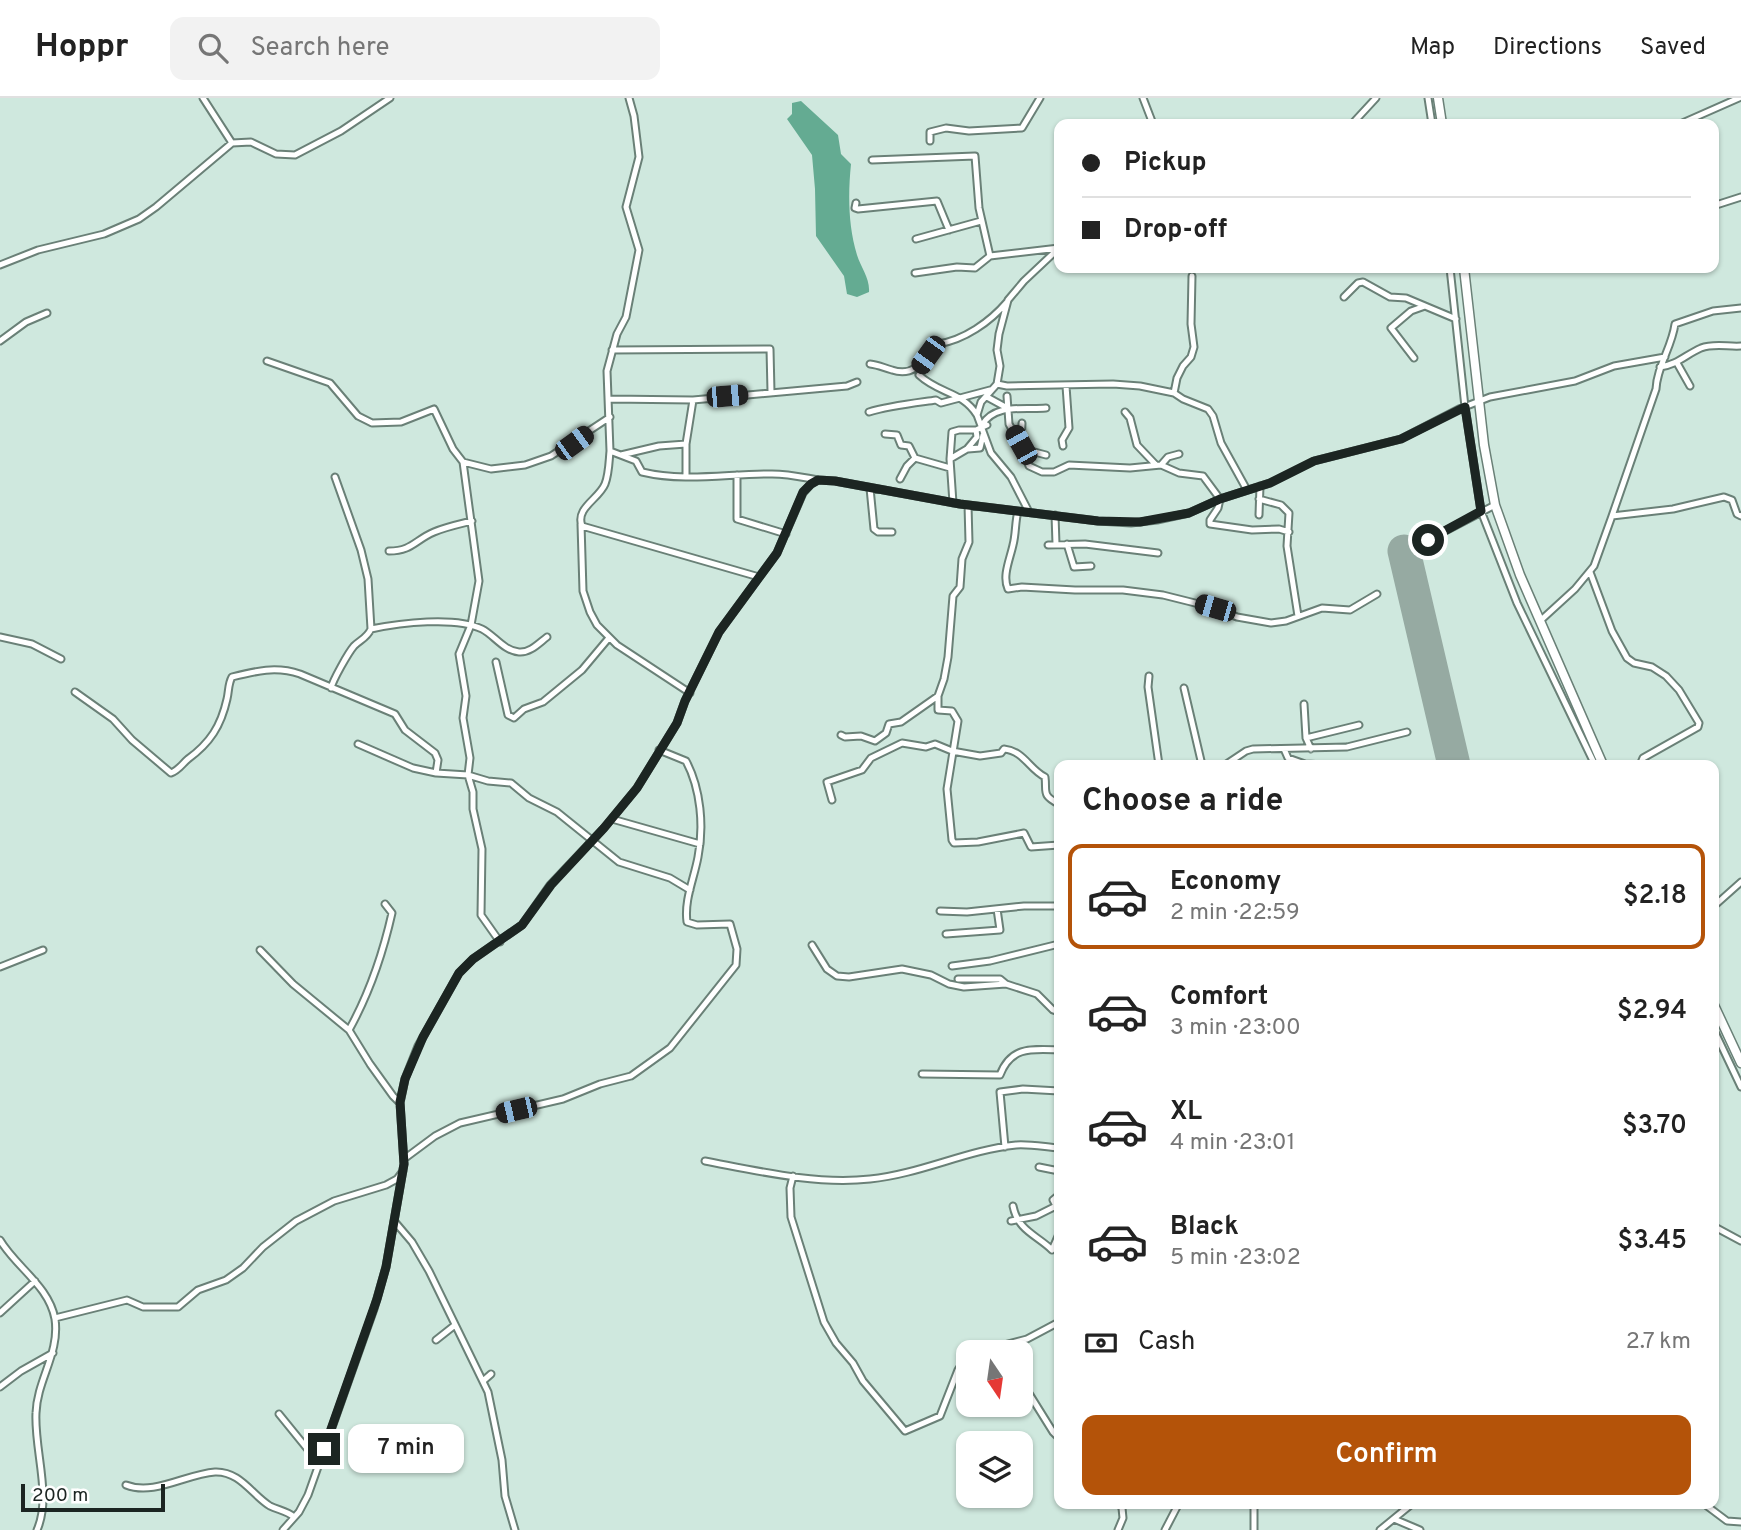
<!DOCTYPE html>
<html lang="en">
<head>
<meta charset="utf-8">
<style>
	:root { --surface:#fff; --page:#f2f2f2; --text:#222; --muted:#767676; --line:#e0e0e0; --accent:#b45309 }
	body { margin:0; font-family:Overpass,sans-serif; background:var(--page); color:var(--text); height:100vh; display:flex; flex-direction:column; font-size:26px; white-space:nowrap }
	* { box-sizing:border-box; margin:0 }
	p { font-size:23px; color:var(--muted) }
	.icon { flex:none; width:38px; height:38px; fill:none; stroke:currentColor; stroke-width:2; stroke-linecap:round; stroke-linejoin:round }
	.map { position:relative; flex:1; overflow:hidden }
	.side { position:absolute; left:1054px; top:662px; width:665px; height:749px; display:flex; flex-direction:column; background:var(--surface); border-radius:14px; box-shadow:0 2px 5px #0004 }
	.side>* { flex:none }
	.top-card { position:absolute; left:1054px; top:21px; width:665px; height:154px; border-radius:14px; box-shadow:0 2px 5px #0004; display:grid; align-content:center; height:154px; padding:0 28px; background:var(--surface) }
	.needle { width:46px; rotate:167deg }
	.controls { position:absolute; left:956px; top:1242px; display:grid; gap:14px }
	.controls a { display:grid; place-items:center; width:77px; height:77px; border-radius:14px; background:var(--surface); box-shadow:0 2px 5px #0004; font-size:35px }
	.scale { position:absolute; left:21px; bottom:18px; width:144px; box-sizing:border-box; padding-left:7px; border:4px solid #1c2522; border-top:0; font-size:19px; line-height:24px; white-space:nowrap; color:#1c2522; -webkit-text-stroke:5px #fff; paint-order:stroke }
	.end { position:absolute; width:32px; height:32px; margin:-16px; border:9px solid #1c2522; background:#fff; box-shadow:0 0 0 4px #fff }
	.from { border-radius:50% }
	.bubble { position:absolute; height:49px; border-radius:14px; background:var(--surface); box-shadow:0 2px 5px #0004; font-size:23px; font-weight:600; line-height:49px; text-align:center }
	.car { position:absolute; width:21px; height:42px; margin:-21px -10px; border-radius:9px; box-shadow:0 0 5px 2px #0007; background:linear-gradient(#222 24%,#8ab4d8 0 40%,#222 0 76%,#8ab4d8 0 86%,#222 0) }
	.top-card b { display:flex; align-items:center; gap:24px; height:66px; font-size:26px }
	.top-card b+b { border-top:2px solid var(--line) }
	.top-card i { width:18px; height:18px; background:var(--text) }
	ul { padding:0; list-style:none }
	li { display:flex; align-items:center; gap:21px; height:105px; margin:0 14px 10px; padding:0 14px; border:4px solid transparent; border-radius:14px }
	li div { flex:1 }
	li b { display:block; font-size:26px }
	li em { font-style:normal; font-weight:600 }
	li.current { border-color:var(--accent) }
	li>.icon { width:63px; height:63px; stroke-width:1.5 }
	h2 { padding:0 28px; font-size:32px; line-height:84px }
	.pay { display:flex; align-items:center; gap:18px; height:77px; padding:0 28px; font-size:26px }
	.pay p { margin-inline-start:auto }
	.cta { display:flex; gap:14px; margin-top:auto; padding:14px 28px }
	.cta a { flex:1; height:80px; border-radius:14px; background:var(--accent); color:#fff; font-size:28px; font-weight:600; line-height:80px; text-align:center }
	header { display:flex; align-items:center; gap:42px; box-sizing:border-box; height:98px; padding:0 35px; background:var(--surface); border-bottom:2px solid var(--line) }
	header strong { font-size:33px }
	nav { display:flex; gap:38px; margin-inline-start:auto; font-size:24px }
	.search { width:490px; height:63px; background:var(--page); display:flex; align-items:center; gap:18px; box-sizing:border-box; padding:0 24px; border-radius:14px; color:var(--muted); font-size:26px }
	.map>svg:first-child { display:block }
	.water { fill:#64ab92 }
	.lines { fill:none; stroke-linecap:round; stroke-linejoin:round }
	.runway { stroke:#96aaa2; stroke-width:33 }
	.minor-casing { stroke:#6a8077; stroke-width:9 }
	.highway-casing { stroke:#6a8077; stroke-width:11 }
	.minor { stroke:#fff; stroke-width:5 }
	.highway { stroke:#fff; stroke-width:8 }
	.route { stroke:#1c2522; stroke-width:9 }
</style>
</head>
<body>
<header>
<strong>Hoppr</strong>
<div class="search"><svg class="icon" aria-label="search" viewBox="0 0 24 24"><circle cx="10" cy="10" r="6"/><path d="M15 15l6 6"/></svg>Search here</div>
<nav><a>Map</a><a>Directions</a><a>Saved</a></nav>
</header>
<div class="map">
<svg width="1741" height="1432" viewBox="0 0 1741 1432">
	<rect width="100%" height="100%" fill="#cfe8de"/>
	<path class="water" d="M801,3L838,37L841,56L851,66C848,96 848,127 857,157C861,170 870,180 869,194L857,199L847,196L844,178L816,138L815,91L812,57L787,21L792,16V5Z"/>
	<g class="lines">
		<path class="runway" d="M1404,453L1454,667"/>
		<g class="minor-casing">
			<path id="minor" d="M203,0L232,45
				M629,0L634,18L639,59L626,109L639,152L626,219L617,236L607,273L610,353L636,363L642,374C684,384 726,376 768,376C785,375 801,379 818,382
				M1143,0L1153,26
				M1428,0L1432,26
				M1352,26L1376,0
				M1680,26L1739,0
				M930,43V34L946,30L969,33L1022,30L1040,0
				M872,62L975,58L979,110L990,158L1059,150
				M856,105L855,110L858,111L937,103L949,132
				M1713,108L1741,99
				M916,141L981,123
				M0,167L38,152L104,136L139,121L156,109L232,45L251,44L276,56L295,57L341,33L390,0
				M1450,170L1465,309L1481,413L1517,505L1595,667
				M915,175L957,169L975,170L990,158
				M1344,199L1358,185L1363,184L1390,199L1406,200L1456,221
				M0,243L26,224L47,215
				M612,252L770,251L771,294
				M929,258L926,268L919,277C939,296 962,293 977,317
				M1414,260L1391,230L1411,213L1425,208
				M267,263L330,285L358,318L372,325L401,324L434,311L453,351L463,364L491,371L525,367L551,358L610,319
				M1677,265L1690,288
				M870,266C879,267 884,270 892,272C915,280 925,261 938,246C964,242 990,224 1007,204
				M1660,269C1679,266 1685,257 1701,250C1714,245 1728,249 1741,248
				M997,286L1007,288L1113,286L1140,288L1174,295L1183,301L1208,311L1213,318L1221,345L1247,392
				M1174,295L1177,280L1183,268L1191,259L1194,249L1191,226L1192,178
				M1007,298L1009,326L1023,351L1046,357
				M987,299L1009,311
				M610,301L693,302
				M869,314C888,308 915,305 936,302L941,305L990,292
				M1125,314L1130,320L1137,347L1156,367
				M1022,325L1021,347L1029,368L1042,374H1054L1069,367L1130,370L1161,367L1179,375L1203,378L1220,401L1218,410L1210,422V426L1252,432L1279,431L1289,434
				M982,327C995,305 1024,312 1046,310
				M885,336L897,337L901,347L909,348L915,360L950,370
				M1063,348L1062,342L1069,330L1066,288
				M968,351L980,350L983,337
				M610,353C609,363 609,376 605,386C599,401 575,410 582,428L759,479
				M621,357L659,348L686,346
				M950,361L952,334L959,332H976
				M463,364L479,483L471,527L459,556L466,598L463,620L470,660L468,677L473,694V711L482,751L481,817L500,844
				M1161,367L1168,359L1179,356
				M737,377V421L786,436
				M335,379L361,452L368,481L371,531
				M686,379V346L693,302L847,288L857,284
				M900,381L907,368L915,360
				M870,390L874,431L878,434H892
				M1259,401L1281,407L1289,415L1287,448L1298,518
				M953,405L950,361L967,351L977,339L976,332L987,327
				M1018,413C1015,424 1016,436 1013,447C1010,461 1002,478 1008,491L1022,489L1075,492H1123L1163,497L1215,510L1237,519L1271,525L1286,523L1322,510L1350,512L1377,496
				M1029,414L1011,379L991,355L977,317L981,304L997,286L1000,268L997,252L999,236L1008,202L1024,183L1058,151
				M1055,417L1056,446
				M1259,417L1260,388
				M1612,418L1656,291C1657,268 1672,249 1675,226L1713,213L1741,210
				M581,426L583,493L590,514L597,527L617,547L690,595
				M1428,442L1495,407
				M1067,446L1074,469L1091,468
				M1048,447L1085,446L1158,455
				M389,453C412,453 415,442 434,434C446,429 460,426 472,423
				M1590,474L1612,533L1627,560L1634,565L1652,569L1666,578L1679,592L1699,625L1698,629L1643,660L1640,667
				M1540,523L1575,491L1594,468L1612,418L1673,411L1724,399L1732,402L1737,416L1741,418
				M0,539L32,546L61,561
				M496,564L508,617L514,620L524,611L543,604L582,572L608,541
				M1149,578L1148,589L1159,667
				M331,590C333,582 348,555 354,548C360,542 367,540 371,531C400,525 455,518 482,531C494,537 504,553 519,554C530,555 539,545 547,539
				M1184,590L1202,667
				M75,594L113,621L132,642L171,675C179,672 182,666 188,661C210,645 221,628 227,601C229,593 228,586 232,579C256,573 276,568 300,576L395,616L405,632L435,655L438,662L436,675L468,677L488,683L511,685L529,700L557,714L619,764L670,780L690,792
				M938,598V612L952,613L958,623L947,691L952,742L954,745L978,744L1024,735L1031,749L1059,747
				M1304,606L1306,640L1311,651
				M841,637L845,639L861,638L875,643L886,635L889,626L901,624L938,598L944,581L948,559L953,498L960,489L962,461L969,444L968,407
				M1306,640L1359,627
				M358,646L413,670L436,675
				M1284,651L1288,660L1305,666L1326,667
				M1225,667L1246,653L1253,651L1347,649L1407,634
				M832,702L827,684L862,672L871,660L902,645L926,649L935,646L952,653L980,658L1001,655L1004,651C1024,653 1029,671 1045,679C1047,694 1041,697 1059,706
				M612,721L700,746
				M1713,809L1741,784
				M940,813L967,814L1024,808H1059
				M946,836L1000,832L997,811
				M812,847L827,871L837,878L849,879L902,871L931,877L949,886L964,889L1006,886L1037,896L1053,912L1059,914
				M260,852L293,886L349,932L370,966L393,998L400,1005
				M952,868L990,863L1059,846
				M0,869L43,852
				M958,881H1000L1006,886
				M1713,930L1741,989
				M349,932C369,896 383,855 392,815L385,806
				M922,976L1000,977C1011,948 1032,951 1059,952
				M1005,1049L1000,994L1023,991L1059,993
				M404,1061L435,1038L460,1025L563,1001L600,986L631,978L670,950L736,867L737,851L730,826L697,827L687,824C684,802 694,781 698,759C704,729 701,691 686,663L659,652
				M705,1063C758,1073 816,1087 870,1081C920,1076 967,1052 1016,1047C1030,1046 1045,1049 1059,1050
				M1039,1069L1059,1073
				M793,1078L790,1090L791,1119L824,1224L836,1245L853,1265L863,1283L905,1333L940,1318L958,1272L968,1257
				M1059,1097L1053,1102L1059,1114
				M1013,1108C1018,1133 1037,1137 1052,1152L1059,1136
				M1011,1123L1036,1118L1056,1108
				M395,1124L412,1144L429,1173L488,1294L502,1362L505,1398L515,1432
				M1713,1128L1741,1143
				M0,1142C16,1169 49,1188 55,1221C60,1255 37,1282 36,1315C34,1352 52,1398 37,1432
				M0,1215L35,1183
				M55,1220L127,1202L143,1209H178L198,1192L226,1182L243,1170L263,1149L296,1123L334,1103L386,1087L397,1081L403,1073
				M436,1242L455,1227
				M973,1255L1027,1241L1059,1224
				M1020,1281L1053,1334L1059,1340
				M483,1283L491,1276
				M0,1289L21,1273L53,1255
				M279,1316L318,1364
				M126,1387C154,1398 186,1376 215,1374C240,1373 252,1397 270,1408C278,1412 287,1413 294,1419
				M1118,1405L1122,1410L1123,1420L1118,1432
				M1254,1405V1432
				M1703,1405L1727,1423L1741,1424
				M1394,1421L1420,1432
				M283,1432L299,1414L308,1397L374,1211L386,1169L404,1066L400,1005L405,981L418,948L459,875L473,861L522,827L550,787L604,730L637,690L677,625L685,603L719,534L777,455L803,395L811,386L818,382L835,383L960,406L1098,423L1131,425L1157,422L1189,415L1220,401L1270,385L1314,363L1401,341L1459,311L1490,299L1575,283L1614,268L1665,259
				M1165,1432L1179,1405
				M1380,1432L1413,1405"/>
		</g>
		<g class="highway-casing">
			<path id="highway" d="M1438,0L1442,26
				M1464,170L1484,347L1495,407L1520,477L1603,667
				M1713,905L1741,965"/>
		</g>
		<use href="#minor" class="minor"/>
		<use href="#highway" class="highway"/>
	</g>
	<g class="lines">
		<path class="route" d="M324,1351L377,1201L386,1169L404,1066L400,1004L405,981L423,939L459,875L473,861L522,827L551,787L604,730L637,690L677,625L685,603L719,534L777,455L803,394L811,386L818,382L835,383L960,406L1098,423L1140,424L1189,415L1220,401L1270,385L1314,363L1401,341L1465,309L1481,413L1428,442"/>
	</g>
</svg>
<div class="controls">
<a><svg class="needle" viewBox="-14 -14 28 28"><path d="M0-13l5 13h-10z" fill="#e53935"/><path d="M0 13l5-13h-10z" fill="#767676"/></svg></a>
<a><svg class="icon" aria-label="layers" viewBox="0 0 24 24"><path d="M12 4l9 5-9 5-9-5zM3 14l9 5 9-5"/></svg></a>
</div>
<div class="scale">200 m</div>
<i class="end from" style="left:1428px;top:442px"></i>
<i class="end" style="left:324px;top:1351px"></i>
<div class="bubble" style="left:348px;top:1326px;width:116px">7 min</div>
<i class="car" style="left:928px;top:257px;rotate:216deg"></i>
<i class="car" style="left:727px;top:298px;rotate:85deg"></i>
<i class="car" style="left:574px;top:345px;rotate:54deg"></i>
<i class="car" style="left:1021px;top:347px;rotate:331deg"></i>
<i class="car" style="left:1215px;top:510px;rotate:286deg"></i>
<i class="car" style="left:516px;top:1012px;rotate:257deg"></i>
<div class="top-card">
<b><i class="from"></i>Pickup</b>
<b><i></i>Drop-off</b>
</div>
<section class="side">
<h2>Choose a ride</h2>
<ul>
<li class="current"><svg class="icon" aria-label="car" viewBox="0 0 24 24"><path d="M5 17H2v-5l4-1 3-4h7l3 4 3 1v5h-3M9 17h6M6 11h13"/><circle cx="7" cy="17" r="2"/><circle cx="17" cy="17" r="2"/></svg><div><b>Economy</b><p>2 min · 22:59</p></div><em>$2.18</em></li>
<li><svg class="icon" aria-label="car" viewBox="0 0 24 24"><path d="M5 17H2v-5l4-1 3-4h7l3 4 3 1v5h-3M9 17h6M6 11h13"/><circle cx="7" cy="17" r="2"/><circle cx="17" cy="17" r="2"/></svg><div><b>Comfort</b><p>3 min · 23:00</p></div><em>$2.94</em></li>
<li><svg class="icon" aria-label="car" viewBox="0 0 24 24"><path d="M5 17H2v-5l4-1 3-4h7l3 4 3 1v5h-3M9 17h6M6 11h13"/><circle cx="7" cy="17" r="2"/><circle cx="17" cy="17" r="2"/></svg><div><b>XL</b><p>4 min · 23:01</p></div><em>$3.70</em></li>
<li><svg class="icon" aria-label="car" viewBox="0 0 24 24"><path d="M5 17H2v-5l4-1 3-4h7l3 4 3 1v5h-3M9 17h6M6 11h13"/><circle cx="7" cy="17" r="2"/><circle cx="17" cy="17" r="2"/></svg><div><b>Black</b><p>5 min · 23:02</p></div><em>$3.45</em></li>
</ul>
<div class="pay"><svg class="icon" aria-label="cash" viewBox="0 0 24 24"><path d="M3 7h18v10H3z"/><circle cx="12" cy="12" r="2"/></svg>Cash<p>2.7 km</p></div>
<div class="cta"><a>Confirm</a></div>
</section>
</div>
</body>
</html>
